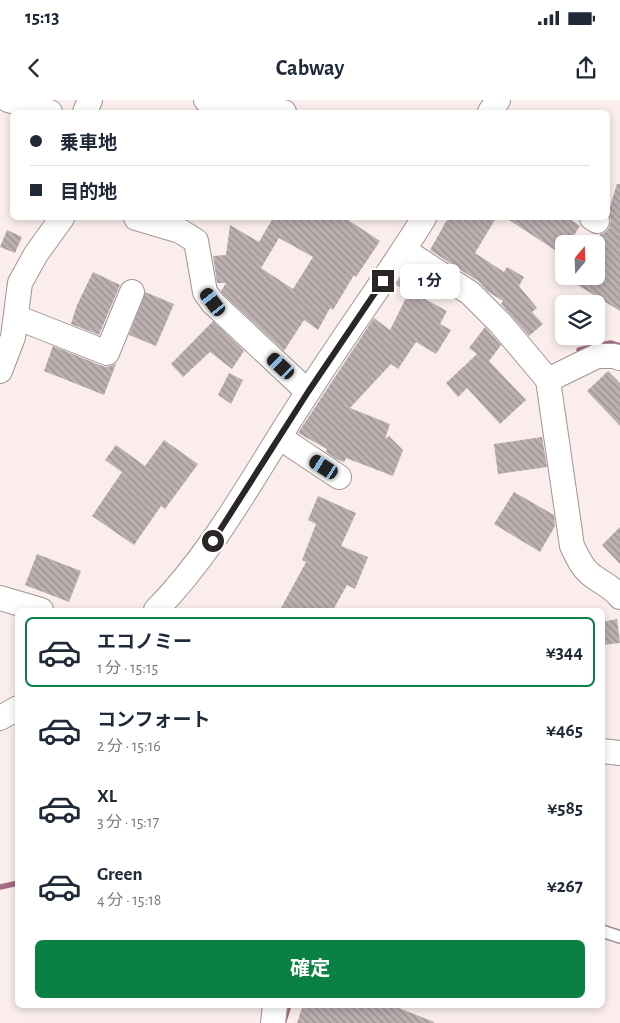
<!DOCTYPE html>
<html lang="ja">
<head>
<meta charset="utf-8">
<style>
	:root { --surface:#fff; --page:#f2f2f3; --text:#1f2937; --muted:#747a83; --line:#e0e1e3; --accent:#0b8043 }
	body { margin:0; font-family:"Alegreya Sans","Noto Sans JP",sans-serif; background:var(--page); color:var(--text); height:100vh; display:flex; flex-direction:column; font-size:19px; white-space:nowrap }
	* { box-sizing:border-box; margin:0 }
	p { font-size:16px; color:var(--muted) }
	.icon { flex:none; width:28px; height:28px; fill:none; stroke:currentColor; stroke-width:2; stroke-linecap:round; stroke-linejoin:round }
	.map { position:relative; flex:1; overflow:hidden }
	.side { position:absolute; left:15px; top:508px; width:590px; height:400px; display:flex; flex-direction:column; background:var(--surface); border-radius:8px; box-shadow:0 2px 8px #0003 }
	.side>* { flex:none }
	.hud { position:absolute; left:10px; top:10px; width:600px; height:110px; border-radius:8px; box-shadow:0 2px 8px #0003; display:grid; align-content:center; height:110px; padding:0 20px; background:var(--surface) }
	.needle { width:32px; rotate:19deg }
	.fabs { position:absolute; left:555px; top:135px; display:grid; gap:10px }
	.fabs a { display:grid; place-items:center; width:50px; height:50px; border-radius:8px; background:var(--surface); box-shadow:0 2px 8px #0003; font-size:25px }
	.end { position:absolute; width:22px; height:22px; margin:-11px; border:6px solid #2a2625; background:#fff; box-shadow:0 0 0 2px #fff }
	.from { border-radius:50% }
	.bubble { position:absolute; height:35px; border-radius:8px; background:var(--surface); box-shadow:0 2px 8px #0003; font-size:16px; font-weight:700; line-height:35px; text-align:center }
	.car { position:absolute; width:15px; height:30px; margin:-15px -8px; border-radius:6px; box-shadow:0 0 4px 1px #0007; background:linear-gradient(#222 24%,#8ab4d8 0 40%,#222 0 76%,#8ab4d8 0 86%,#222 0) }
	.hud b { display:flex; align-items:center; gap:18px; height:48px; font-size:19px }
	.hud b+b { border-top:1px solid var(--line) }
	.hud i { width:12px; height:12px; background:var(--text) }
	ul { padding:9px 0 0; list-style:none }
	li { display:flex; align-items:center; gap:15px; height:70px; margin:0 10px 8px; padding:0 10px; border:2px solid transparent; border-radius:8px }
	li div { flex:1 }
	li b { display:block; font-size:19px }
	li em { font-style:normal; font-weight:700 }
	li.selected { border-color:var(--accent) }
	li>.icon { width:45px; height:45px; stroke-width:1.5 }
	.primary-button { display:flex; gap:10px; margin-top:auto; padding:10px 20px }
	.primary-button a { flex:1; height:58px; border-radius:8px; background:var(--accent); color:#fff; font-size:20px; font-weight:700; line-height:58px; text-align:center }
	.status { display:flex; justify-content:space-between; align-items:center; height:35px; padding:0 25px; background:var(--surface); direction:ltr }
	.status svg { height:14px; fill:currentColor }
	header { display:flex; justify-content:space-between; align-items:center; height:65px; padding:0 20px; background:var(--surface); font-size:22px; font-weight:700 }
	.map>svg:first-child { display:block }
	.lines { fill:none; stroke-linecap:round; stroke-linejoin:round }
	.stream { stroke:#a76984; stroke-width:5.5 }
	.building { fill:url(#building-back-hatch); fill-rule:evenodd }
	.lane-casing { stroke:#a09593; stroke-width:14 }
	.street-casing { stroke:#a09593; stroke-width:26 }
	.lane { stroke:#fff; stroke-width:11 }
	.street { stroke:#fff; stroke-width:24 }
	.route { stroke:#2a2625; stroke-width:6 }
</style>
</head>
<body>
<div class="status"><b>15:13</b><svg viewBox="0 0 49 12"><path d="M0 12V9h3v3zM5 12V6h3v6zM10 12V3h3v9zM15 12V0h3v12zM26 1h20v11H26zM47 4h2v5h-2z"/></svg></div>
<header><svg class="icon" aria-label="back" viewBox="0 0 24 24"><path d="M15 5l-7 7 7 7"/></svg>Cabway<svg class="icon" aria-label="share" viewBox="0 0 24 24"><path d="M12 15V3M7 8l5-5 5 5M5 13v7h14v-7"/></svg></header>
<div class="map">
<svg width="620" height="923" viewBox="0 0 620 923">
	<defs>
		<pattern id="building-back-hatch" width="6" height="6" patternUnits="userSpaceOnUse" patternTransform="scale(1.25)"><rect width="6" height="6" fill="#bcb0b1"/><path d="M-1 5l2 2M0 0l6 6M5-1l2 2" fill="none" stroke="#998f90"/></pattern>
	</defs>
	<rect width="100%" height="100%" fill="#faedeb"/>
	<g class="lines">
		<path class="stream" d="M579,250L611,243L620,246
			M0,787L18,783
			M284,921L289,905"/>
	</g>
	<path class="building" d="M617,84H620V211L563,176H596V145L600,134L604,133L609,128L611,121L608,113Z
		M273,118H345L380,141L356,177L354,175L333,210L330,208L318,230L304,220L284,251L223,194L221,191L226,183H217L213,156L226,155L230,125L259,142ZM279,138L313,157L293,189L261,168Z
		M448,118H496L475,153L504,172L507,167L524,177L519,186L537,208L532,212L543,224L529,236L501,204L503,201L487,191L478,181L430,150Z
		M506,118H568L580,126L568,144H564V150L561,154Z
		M7,130L22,137L15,153L0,147Z
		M408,169L431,184L423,198L447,211L440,224L451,230L436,254L416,242L398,269L391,264L350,308L390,324L385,339L389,336L403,350L393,376L346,358L344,362L338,360L326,352L327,349L298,333L374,218L390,230L409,192L396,185Z
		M93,172L120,185L99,235L71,224L77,205Z
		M145,192L174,204L156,246L129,235Z
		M213,221L244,251L232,269L210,252L183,277L171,264Z
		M485,227L501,245L489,261L526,300L500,324L467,288L458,297L446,283L477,254L469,248Z
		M53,246L102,266L108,267L116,264L104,295L44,271Z
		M608,271L620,283V326L587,291Z
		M229,273L243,280L231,304L218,295Z
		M542,337L547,367L498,374L494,344Z
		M164,340L198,364L165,409L161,406L134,445L92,416L122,372L105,360L116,345L145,366Z
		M514,392L554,415L555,426L540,452L494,424Z
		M318,396L356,413L341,446L368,457L355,489L347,485L333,510H280L306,462L302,460L316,424L308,420Z
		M620,427V464L602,445Z
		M37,454L81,471L69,502L25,485Z
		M617,519L620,543L602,545V522Z
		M303,905H391L434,922V923H297Z"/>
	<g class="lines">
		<g class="lane-casing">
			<path id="lane" d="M602,831L620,837"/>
		</g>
		<g class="street-casing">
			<path id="street" d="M8,0L50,12
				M206,0L284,12
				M85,12L90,0
				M490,12L498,0
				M136,118L180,131L196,141L205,192L213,203L308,292
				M592,118L597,121
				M404,150L470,193L501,224L548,280L572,446C577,456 581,466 589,473C599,482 612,486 620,497
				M16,217L107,253L132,192
				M0,271L13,237L20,183L36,154L62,118
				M548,280L597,256H614L620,258
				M279,337L339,377
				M0,498L41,510
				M156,510C218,447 259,365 308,292C346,233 387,177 424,118
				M0,618L18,608
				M602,651L620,653
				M273,923L275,905"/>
		</g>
		<use href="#lane" class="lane"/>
		<use href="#street" class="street"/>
	</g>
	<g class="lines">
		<path class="route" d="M213,441L308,292L383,181"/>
	</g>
</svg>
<div class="fabs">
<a><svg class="needle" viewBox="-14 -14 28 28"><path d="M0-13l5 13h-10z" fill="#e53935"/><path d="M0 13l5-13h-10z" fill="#747a83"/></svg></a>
<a><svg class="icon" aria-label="layers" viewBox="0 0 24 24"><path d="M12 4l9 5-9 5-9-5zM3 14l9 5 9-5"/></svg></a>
</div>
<i class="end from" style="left:213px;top:441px"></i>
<i class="end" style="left:383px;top:181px"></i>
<div class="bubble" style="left:400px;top:164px;width:60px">1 分</div>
<i class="car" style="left:213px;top:202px;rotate:323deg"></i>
<i class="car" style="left:281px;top:266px;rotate:313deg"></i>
<i class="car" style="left:324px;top:367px;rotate:303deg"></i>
<div class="hud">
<b><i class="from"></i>乗車地</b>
<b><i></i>目的地</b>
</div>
<section class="side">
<ul>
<li class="selected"><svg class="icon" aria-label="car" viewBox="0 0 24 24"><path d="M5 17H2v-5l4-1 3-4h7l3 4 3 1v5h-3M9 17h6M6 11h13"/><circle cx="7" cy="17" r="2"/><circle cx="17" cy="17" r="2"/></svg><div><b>エコノミー</b><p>1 分 · 15:15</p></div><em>¥344</em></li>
<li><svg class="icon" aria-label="car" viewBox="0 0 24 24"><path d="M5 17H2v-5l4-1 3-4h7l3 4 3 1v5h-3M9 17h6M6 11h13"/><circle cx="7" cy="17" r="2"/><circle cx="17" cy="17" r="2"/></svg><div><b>コンフォート</b><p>2 分 · 15:16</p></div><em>¥465</em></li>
<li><svg class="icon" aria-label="car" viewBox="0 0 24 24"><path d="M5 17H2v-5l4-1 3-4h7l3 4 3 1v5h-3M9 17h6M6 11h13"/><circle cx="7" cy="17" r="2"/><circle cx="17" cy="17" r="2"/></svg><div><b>XL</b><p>3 分 · 15:17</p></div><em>¥585</em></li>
<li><svg class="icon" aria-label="car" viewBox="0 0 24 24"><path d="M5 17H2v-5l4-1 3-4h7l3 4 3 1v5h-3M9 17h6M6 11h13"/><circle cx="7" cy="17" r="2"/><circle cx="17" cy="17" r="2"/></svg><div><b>Green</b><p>4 分 · 15:18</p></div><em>¥267</em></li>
</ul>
<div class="primary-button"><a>確定</a></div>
</section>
</div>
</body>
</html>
